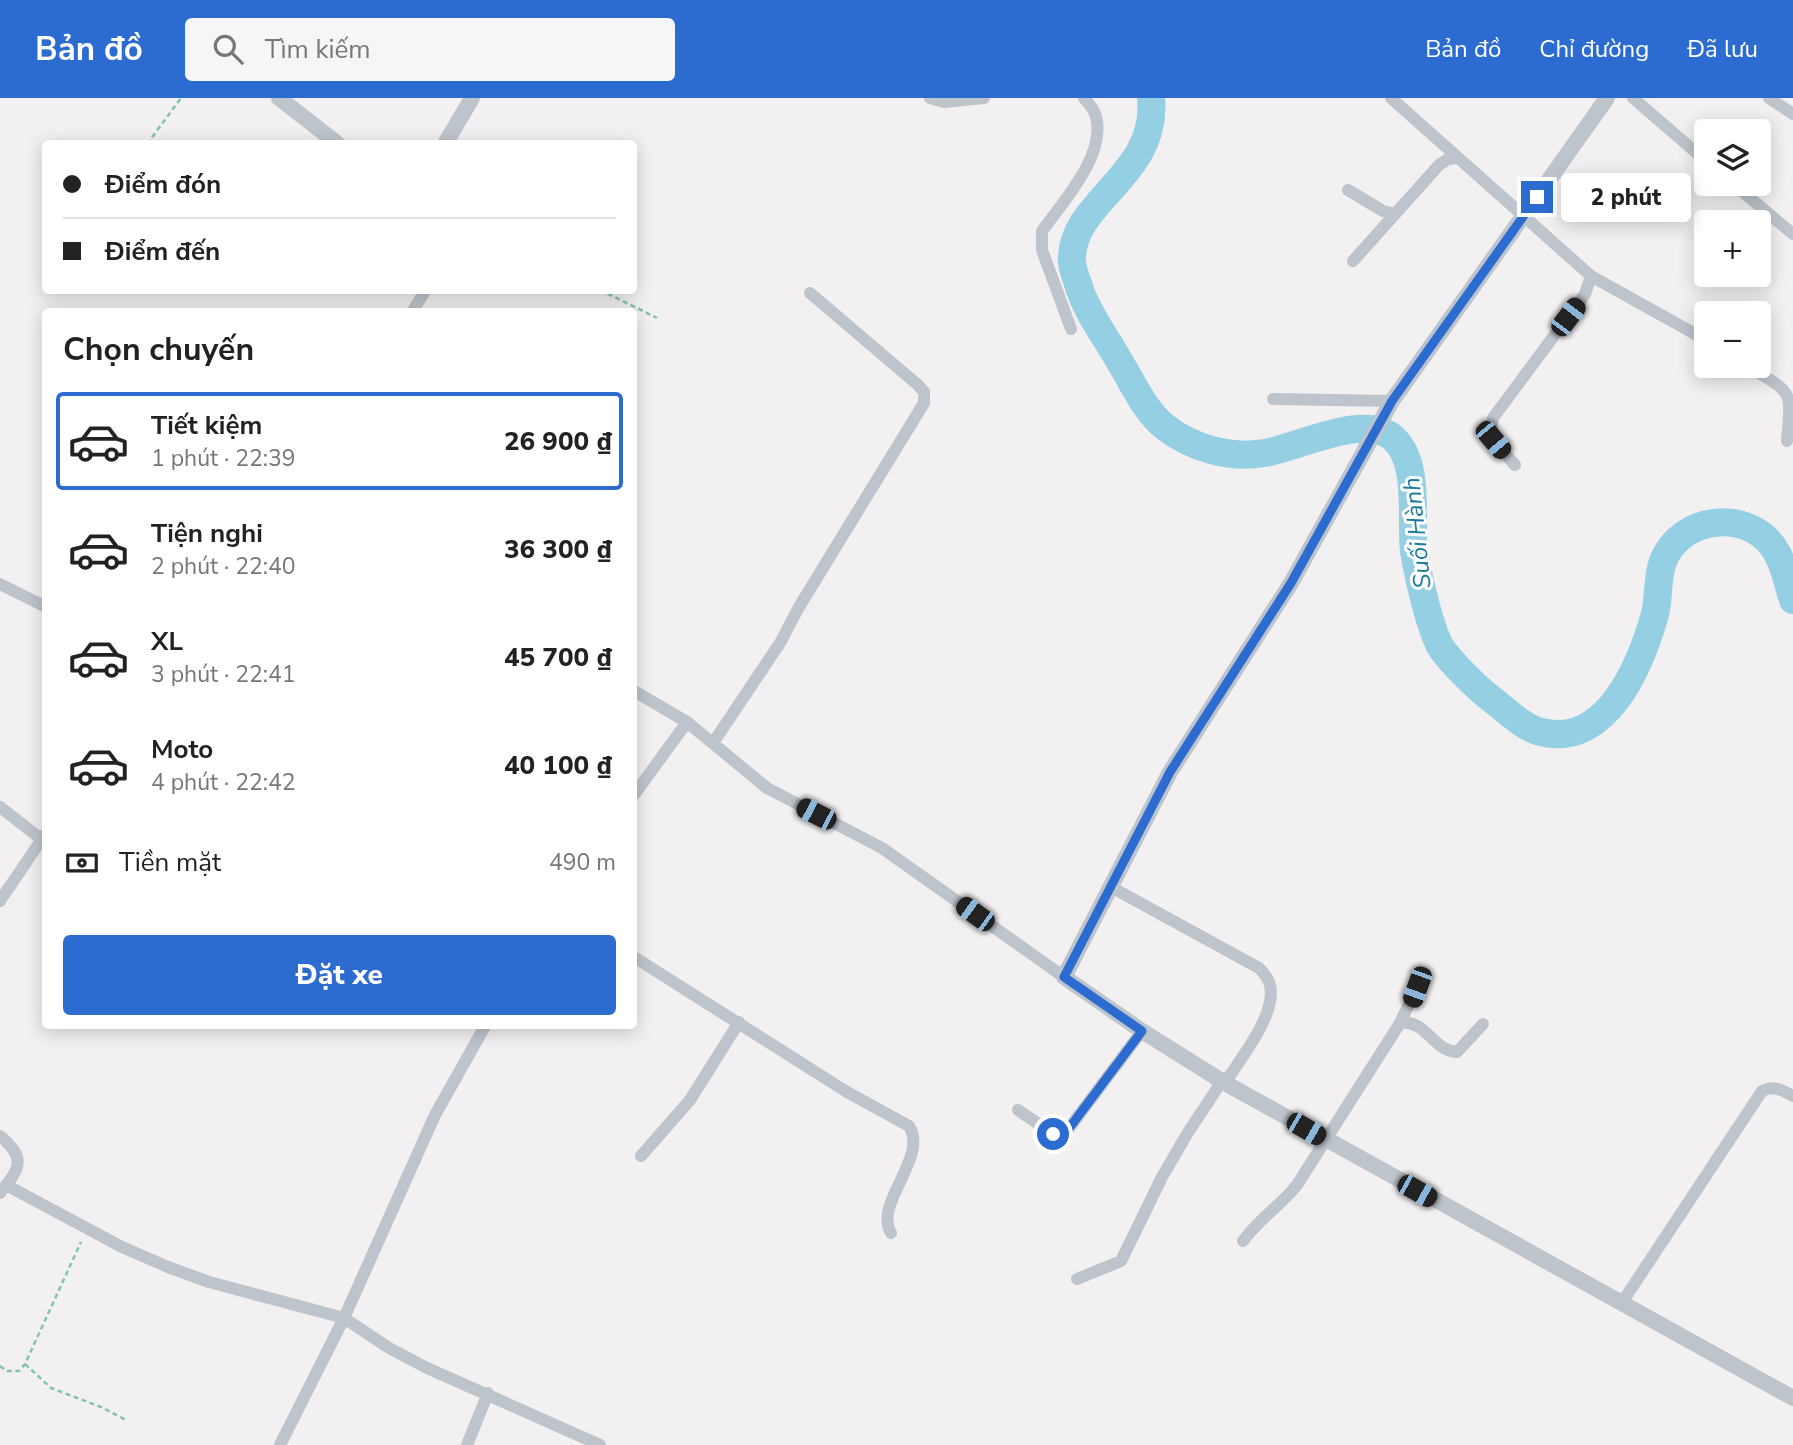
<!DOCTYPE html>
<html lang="vi">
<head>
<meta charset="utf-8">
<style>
	:root { --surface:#fff; --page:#f6f6f6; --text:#222; --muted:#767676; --line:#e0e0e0; --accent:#2c6bd0 }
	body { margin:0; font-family:"Nunito Sans",sans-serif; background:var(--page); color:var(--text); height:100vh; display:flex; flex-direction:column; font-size:26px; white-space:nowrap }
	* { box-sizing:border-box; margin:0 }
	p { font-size:23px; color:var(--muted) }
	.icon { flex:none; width:38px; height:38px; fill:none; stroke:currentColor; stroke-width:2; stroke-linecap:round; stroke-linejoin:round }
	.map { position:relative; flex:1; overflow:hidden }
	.side { position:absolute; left:42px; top:210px; width:595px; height:721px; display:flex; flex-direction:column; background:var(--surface); border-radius:7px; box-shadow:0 4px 18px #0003 }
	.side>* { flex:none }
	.top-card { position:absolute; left:42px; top:42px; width:595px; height:154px; border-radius:7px; box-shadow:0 4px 18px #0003; display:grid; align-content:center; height:154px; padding:0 21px; background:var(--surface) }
	.fabs { position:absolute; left:1694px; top:21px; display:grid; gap:14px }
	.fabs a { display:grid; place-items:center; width:77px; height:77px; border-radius:7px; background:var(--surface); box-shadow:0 4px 18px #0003; font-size:35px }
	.end { position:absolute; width:32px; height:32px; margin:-16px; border:9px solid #2c6bd0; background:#fff; box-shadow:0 0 0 4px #fff }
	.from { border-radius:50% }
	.bubble { position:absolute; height:49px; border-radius:7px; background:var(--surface); box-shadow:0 4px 18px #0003; font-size:23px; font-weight:800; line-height:49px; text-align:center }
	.car { position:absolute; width:21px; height:42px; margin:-21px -10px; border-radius:9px; box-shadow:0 0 5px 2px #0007; background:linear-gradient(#222 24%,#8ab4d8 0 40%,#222 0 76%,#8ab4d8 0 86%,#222 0) }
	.top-card b { display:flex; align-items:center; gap:24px; height:66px; font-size:26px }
	.top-card b+b { border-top:2px solid var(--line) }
	.top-card i { width:18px; height:18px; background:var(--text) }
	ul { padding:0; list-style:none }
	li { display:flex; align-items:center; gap:21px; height:98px; margin:0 14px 10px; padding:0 7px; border:4px solid transparent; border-radius:7px }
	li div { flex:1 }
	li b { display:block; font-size:26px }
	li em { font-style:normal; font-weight:800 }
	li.active { border-color:var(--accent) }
	li>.icon { width:63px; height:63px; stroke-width:1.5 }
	h2 { padding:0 21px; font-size:32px; line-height:84px }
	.pay { display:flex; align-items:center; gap:18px; height:77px; padding:0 21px; font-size:26px }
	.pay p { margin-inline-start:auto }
	.primary-button { display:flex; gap:14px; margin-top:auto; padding:14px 21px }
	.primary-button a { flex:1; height:80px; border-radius:7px; background:var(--accent); color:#fff; font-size:28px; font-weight:800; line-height:80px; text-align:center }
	header { display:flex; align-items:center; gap:42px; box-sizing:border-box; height:98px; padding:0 35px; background:var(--accent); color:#fff }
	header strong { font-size:33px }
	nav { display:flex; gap:38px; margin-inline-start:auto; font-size:24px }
	.search { width:490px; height:63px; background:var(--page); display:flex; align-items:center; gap:18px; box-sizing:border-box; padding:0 24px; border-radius:7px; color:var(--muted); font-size:26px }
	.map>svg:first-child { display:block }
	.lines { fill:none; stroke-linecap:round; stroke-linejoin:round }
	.river { stroke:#95cfe3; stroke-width:28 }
	.path { stroke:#7fc5a6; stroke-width:2.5; stroke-dasharray:5 3.5; stroke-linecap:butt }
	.minor { stroke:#bdc4cb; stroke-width:12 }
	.tertiary { stroke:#bdc4cb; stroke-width:16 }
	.route { stroke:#2c6bd0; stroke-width:9 }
	.labels { text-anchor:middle; stroke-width:6; stroke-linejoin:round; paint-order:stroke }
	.water-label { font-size:24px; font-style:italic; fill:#1b7b9d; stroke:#fff }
</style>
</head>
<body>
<header>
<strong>Bản đồ</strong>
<div class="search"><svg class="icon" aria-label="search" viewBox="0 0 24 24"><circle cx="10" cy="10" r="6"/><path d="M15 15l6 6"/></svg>Tìm kiếm</div>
<nav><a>Bản đồ</a><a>Chỉ đường</a><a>Đã lưu</a></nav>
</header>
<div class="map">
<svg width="1793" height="1347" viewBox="0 0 1793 1347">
	<rect width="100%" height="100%" fill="#f2f0f0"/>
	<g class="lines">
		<path class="river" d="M1151,0C1159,79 1068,103 1072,165C1073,174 1078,184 1080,192C1089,218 1108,242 1121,266C1134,287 1145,313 1165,329C1192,350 1230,361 1264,355C1298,350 1363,315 1392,339C1421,363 1410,419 1414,453C1418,477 1429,527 1440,548C1450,564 1479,592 1494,603C1508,614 1524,630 1541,634C1607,651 1641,566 1655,516C1660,496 1656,473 1667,455C1691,415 1754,413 1777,455C1785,469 1788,487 1793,502"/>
		<path class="path" d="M147,46L181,0
			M600,192L657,220
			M25,1266L51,1290L101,1309L126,1322
			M0,1268L7,1273H19L25,1266L81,1144"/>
		<path class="minor" d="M930,0L944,4L984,0
			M1391,0L1591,178L1706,242
			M1633,0L1706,63
			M1769,0L1793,16
			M1733,86L1793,136
			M1348,92L1383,113L1395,116
			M1353,163L1439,67L1448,61L1458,60
			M412,214L426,192
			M1071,231L1042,152V133C1063,104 1111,52 1094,13C1092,9 1087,4 1084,0
			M1748,268C1792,296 1792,289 1787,343
			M1273,301L1392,303
			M1515,367C1502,352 1487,341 1493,320L1585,196L1591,178
			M0,486L46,509
			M634,593L687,624L767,690L882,750L1064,879
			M713,645L780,545L799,509L924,305V294L918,287L810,195
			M634,697L687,624
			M0,709L41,741
			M1111,789L1259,870C1263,874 1267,879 1269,884C1280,913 1240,961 1225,985
			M0,803L46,735
			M634,859L847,994L909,1028C929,1059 873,1106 891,1135
			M1400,925C1427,921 1432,953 1457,954L1483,926
			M1018,1012L1053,1036L1059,1039L1064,1037L1142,933
			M0,1038C28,1061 19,1071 0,1095
			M641,1058L690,1002L739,924
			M6,1087L122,1149L168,1169L209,1184L344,1220L389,1250L427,1270L600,1347
			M1243,1143C1260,1120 1280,1108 1297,1087L1400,925L1417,889
			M1077,1181L1121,1163L1162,1079L1187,1036L1222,983
			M1621,1206L1762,993C1774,987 1782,992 1793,998
			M280,1347L344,1220L435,1017L485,928
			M467,1347L488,1295"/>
		<path class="tertiary" d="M279,0L338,46
			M1607,0L1392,303L1291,485L1170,674L1064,879L1142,933L1225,985L1793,1300
			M445,46L472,0"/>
	</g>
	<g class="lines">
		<path class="route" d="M1053,1036L1059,1039L1064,1037L1142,933L1064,879L1170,674L1291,485L1392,303L1537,99"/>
	</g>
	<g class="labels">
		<g class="water-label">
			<text transform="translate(1417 435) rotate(-96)" y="8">Suối Hành</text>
		</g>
	</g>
</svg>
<div class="fabs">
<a><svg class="icon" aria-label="layers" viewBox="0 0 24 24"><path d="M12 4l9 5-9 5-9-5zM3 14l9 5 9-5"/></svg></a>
<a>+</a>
<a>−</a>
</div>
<i class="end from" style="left:1053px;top:1036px"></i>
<i class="end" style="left:1537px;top:99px"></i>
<div class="bubble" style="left:1561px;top:75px;width:130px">2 phút</div>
<i class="car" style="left:1568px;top:219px;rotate:37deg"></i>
<i class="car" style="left:1493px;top:342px;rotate:140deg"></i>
<i class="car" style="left:816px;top:716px;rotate:297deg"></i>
<i class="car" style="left:975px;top:816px;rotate:306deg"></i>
<i class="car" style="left:1417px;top:889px;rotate:200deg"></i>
<i class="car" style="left:1306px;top:1031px;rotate:120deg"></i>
<i class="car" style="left:1417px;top:1093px;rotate:119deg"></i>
<div class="top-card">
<b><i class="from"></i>Điểm đón</b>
<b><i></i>Điểm đến</b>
</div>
<section class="side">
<h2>Chọn chuyến</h2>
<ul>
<li class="active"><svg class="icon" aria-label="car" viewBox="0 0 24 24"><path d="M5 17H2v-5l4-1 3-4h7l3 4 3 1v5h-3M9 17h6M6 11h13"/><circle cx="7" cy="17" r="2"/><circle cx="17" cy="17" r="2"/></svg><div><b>Tiết kiệm</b><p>1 phút · 22:39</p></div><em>26 900 ₫</em></li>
<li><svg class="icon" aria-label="car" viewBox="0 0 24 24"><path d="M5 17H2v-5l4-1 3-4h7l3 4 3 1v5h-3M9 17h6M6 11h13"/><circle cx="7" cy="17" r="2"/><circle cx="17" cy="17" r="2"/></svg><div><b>Tiện nghi</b><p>2 phút · 22:40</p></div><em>36 300 ₫</em></li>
<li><svg class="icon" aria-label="car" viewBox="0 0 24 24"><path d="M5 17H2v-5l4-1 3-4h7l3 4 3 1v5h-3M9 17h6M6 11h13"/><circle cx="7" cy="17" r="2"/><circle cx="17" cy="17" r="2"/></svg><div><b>XL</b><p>3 phút · 22:41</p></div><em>45 700 ₫</em></li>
<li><svg class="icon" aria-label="car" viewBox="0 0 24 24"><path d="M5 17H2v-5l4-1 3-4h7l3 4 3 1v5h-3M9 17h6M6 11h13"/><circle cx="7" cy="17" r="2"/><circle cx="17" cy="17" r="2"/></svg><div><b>Moto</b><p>4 phút · 22:42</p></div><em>40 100 ₫</em></li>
</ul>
<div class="pay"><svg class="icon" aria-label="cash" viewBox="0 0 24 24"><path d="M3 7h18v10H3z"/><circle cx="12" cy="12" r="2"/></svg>Tiền mặt<p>490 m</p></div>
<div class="primary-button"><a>Đặt xe</a></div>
</section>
</div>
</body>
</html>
